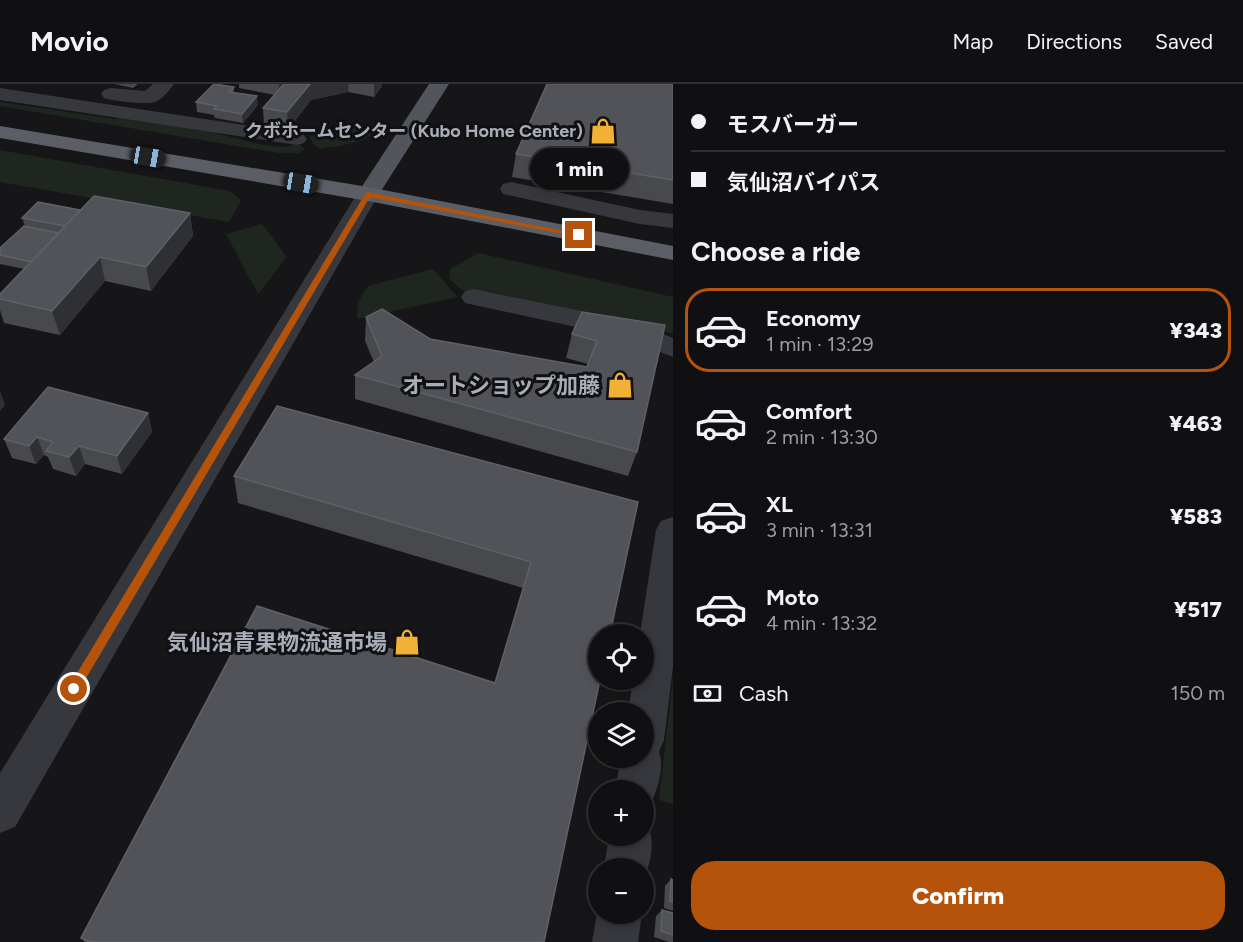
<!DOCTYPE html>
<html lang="en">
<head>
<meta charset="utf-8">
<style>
	:root { --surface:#101012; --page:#19191b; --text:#f1f3f6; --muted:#9c9d9f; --line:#303032; --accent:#b45309 }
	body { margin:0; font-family:Figtree,"Noto Sans JP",sans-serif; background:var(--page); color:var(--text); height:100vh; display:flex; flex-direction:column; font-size:22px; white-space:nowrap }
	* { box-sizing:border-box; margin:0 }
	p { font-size:20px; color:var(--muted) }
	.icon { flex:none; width:33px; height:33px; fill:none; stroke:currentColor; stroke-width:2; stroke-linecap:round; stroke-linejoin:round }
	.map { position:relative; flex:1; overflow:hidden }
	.side { display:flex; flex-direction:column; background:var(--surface); width:570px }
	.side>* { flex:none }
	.hud { display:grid; align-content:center; height:132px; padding:0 18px; background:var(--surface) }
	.buttons { position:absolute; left:588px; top:540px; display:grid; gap:12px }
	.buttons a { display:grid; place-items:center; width:66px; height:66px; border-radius:50%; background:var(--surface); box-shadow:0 3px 9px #0003,0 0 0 2px var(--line); font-size:30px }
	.end { position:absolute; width:27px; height:27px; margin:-14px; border:8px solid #b45309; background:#fff; box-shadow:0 0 0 3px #fff }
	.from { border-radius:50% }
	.bubble { position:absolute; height:42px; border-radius:21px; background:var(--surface); box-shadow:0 3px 9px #0003,0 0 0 2px var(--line); font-size:20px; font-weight:800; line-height:42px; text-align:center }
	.car { position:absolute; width:18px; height:36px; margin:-18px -9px; border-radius:8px; box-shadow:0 0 4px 2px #0007; background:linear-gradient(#222 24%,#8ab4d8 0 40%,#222 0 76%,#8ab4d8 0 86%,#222 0) }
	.hud b { display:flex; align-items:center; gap:21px; height:57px; font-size:22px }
	.hud b+b { border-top:2px solid var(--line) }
	.hud i { width:15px; height:15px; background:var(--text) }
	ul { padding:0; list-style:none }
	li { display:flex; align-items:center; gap:18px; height:84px; margin:0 12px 9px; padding:0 6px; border:3px solid transparent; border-radius:24px }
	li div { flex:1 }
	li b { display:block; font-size:22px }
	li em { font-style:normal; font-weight:800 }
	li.selected { border-color:var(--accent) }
	li>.icon { width:54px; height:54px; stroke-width:1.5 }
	h2 { padding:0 18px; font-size:27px; line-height:72px }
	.pay { display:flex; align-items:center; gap:15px; height:66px; padding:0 18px; font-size:22px }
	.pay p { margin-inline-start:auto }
	.primary-button { display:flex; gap:12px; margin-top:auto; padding:12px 18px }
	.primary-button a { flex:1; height:69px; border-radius:24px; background:var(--accent); color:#fff; font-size:24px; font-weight:800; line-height:69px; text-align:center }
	header { display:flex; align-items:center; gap:36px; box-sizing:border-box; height:84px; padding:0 30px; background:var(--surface); border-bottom:2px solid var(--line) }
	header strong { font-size:28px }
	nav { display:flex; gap:33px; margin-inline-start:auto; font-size:21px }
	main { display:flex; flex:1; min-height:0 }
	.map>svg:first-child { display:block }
	.green { fill:#1e261f }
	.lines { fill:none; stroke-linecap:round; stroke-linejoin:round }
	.minor { fill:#37383d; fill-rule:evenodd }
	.tertiary { fill:#37383d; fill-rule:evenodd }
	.primary { fill:#53555c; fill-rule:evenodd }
	.trunk { fill:#5b5e65; fill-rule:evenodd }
	.wall { fill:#47494d }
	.shaded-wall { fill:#2f3033 }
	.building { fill:#525359; stroke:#5f6168; stroke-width:1.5 }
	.route { fill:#b45309 }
	.labels { text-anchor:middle; stroke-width:6; stroke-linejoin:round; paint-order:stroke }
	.far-poi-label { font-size:18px; font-weight:bold; fill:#a8adb8; stroke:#111113; text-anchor:end }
	.poi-label { font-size:22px; font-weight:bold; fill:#a8adb8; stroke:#111113; text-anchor:end }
</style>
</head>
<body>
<header>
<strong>Movio</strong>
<nav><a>Map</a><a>Directions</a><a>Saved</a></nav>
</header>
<main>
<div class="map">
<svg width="673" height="858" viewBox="0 0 673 858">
	<rect width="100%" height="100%" fill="#161618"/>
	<path class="green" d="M0,18L114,35L124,33L207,47L263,61L283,63L299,60L305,65L299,69H278L0,22Z
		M373,40H380C371,61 341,60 321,65L313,60L310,52Z
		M0,66L230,107L241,116L229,138L0,98Z
		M262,140L287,173L258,210L226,150Z
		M478,169L673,213V250L492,208L462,206L449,195L450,185Z
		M433,185L458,213L357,235L358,218L368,202Z
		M673,592V720L659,716Z"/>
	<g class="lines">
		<path class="minor" d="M153,0H174C170,6 163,14 157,17C148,22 114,17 104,14L101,10L104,6L111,4L145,7Z
			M0,4L297,49L304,51L307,55L304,59L297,61L0,16Z
			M511,98L640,126L673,130V144L640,140L503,110L500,105L503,100Z
			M474,205L630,237L673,254V273L622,253L465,219L461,213L465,207Z
			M673,433V583L664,656L659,668C665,683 657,706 651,720L644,723V706H615L621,674H644V628H628L633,596H644V550H640L656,446L661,437Z
			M644,736C657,751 651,778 644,795V784H604L609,752H644Z
			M598,824V830H642L638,858H592Z"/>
		<path class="tertiary" d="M368,103L376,105L379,110L15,743L0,749V689L357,110L360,105Z"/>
		<path class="primary" d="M429,0H449L376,115L368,117L360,115L357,110Z"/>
		<path class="trunk" d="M0,42L368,103L673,162V176L368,117L0,54Z"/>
	</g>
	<path class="wall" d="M114,0H138L133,4Z
		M239,0H382V2L374,13L348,8L311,16L288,46L264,41L263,24L275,11L239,4Z
		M673,0V120L512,93L516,70Z
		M234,3V8L258,21L243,39L215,34L214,31L197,28L196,18Z
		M80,126L190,129L193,152L151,207L105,197L60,251L4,239L0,226V210L24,185L0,180V164L25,142L22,134Z
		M366,233L430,255L587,283L588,280L566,274L572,250L665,241L637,368L628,392L355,315V291L374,278L365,257Z
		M148,329L152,348L122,390L85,380L76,392L53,385L48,373L44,371L36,380L12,374L4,355Z
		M234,392L638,418L544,858H85L81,854L495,599L523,504L238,419Z
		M671,795L673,796V827L664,824L665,802Z
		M662,826L673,829V858H669L654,853L656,832Z"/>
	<path class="shaded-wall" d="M279,0H291L280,11Z
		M310,0H349L348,8L311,16L288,46L287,28Z
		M374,0H382V2L374,13Z
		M257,12L258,21L243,39L242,30Z
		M190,129L193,152L151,207L146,183Z
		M100,173L105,197L60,251L52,227Z
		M0,307L5,321L0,327Z
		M148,329L152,348L122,390L117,372Z
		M37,353L44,371L36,380L29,362Z
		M79,362L85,380L76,392L69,373Z"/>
	<path class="building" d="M214,0L234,3L229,8L257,12L242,30L214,25L217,22L196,18Z
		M284,0H310L287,28L263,24Z
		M547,0H673V96L516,70Z
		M94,112L190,129L146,183L100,173L52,227L0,215V210Z
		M38,118L80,126L65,142L22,134Z
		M24,142L59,149L31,178L0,171V164Z
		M382,225L430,255L587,283L597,257L572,250L582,228L665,241L637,368L355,291L382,272L366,233Z
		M48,303L148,329L117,372L79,362L69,373L46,367L53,358L37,353L29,362L4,355Z
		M277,322L638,418L610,550H598V596H600L544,858H90L81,854L257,522L495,599L531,478L234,392Z
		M671,795L673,796V818L670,817Z
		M662,826L673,829V851L661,847Z"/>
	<path class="route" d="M368,108L583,151L579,153L370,113L78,608H70V601L365,110Z"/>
	<defs>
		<g id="shop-bare" transform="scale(2.07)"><path d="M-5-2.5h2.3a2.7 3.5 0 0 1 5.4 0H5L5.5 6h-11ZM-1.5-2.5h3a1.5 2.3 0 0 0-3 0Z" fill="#f2b134" stroke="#111113" stroke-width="2.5" paint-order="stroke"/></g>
	</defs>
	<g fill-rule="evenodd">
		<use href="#shop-bare" x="603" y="47"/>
		<use href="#shop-bare" x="620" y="301"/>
		<use href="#shop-bare" x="407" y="558"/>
	</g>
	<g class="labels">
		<g class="far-poi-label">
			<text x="583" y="53">クボホームセンター (Kubo Home Center)</text>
		</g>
		<g class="poi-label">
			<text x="600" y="309">オートショップ加藤</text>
			<text x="387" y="566">気仙沼青果物流通市場</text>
		</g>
	</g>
</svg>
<div class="buttons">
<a><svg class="icon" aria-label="locate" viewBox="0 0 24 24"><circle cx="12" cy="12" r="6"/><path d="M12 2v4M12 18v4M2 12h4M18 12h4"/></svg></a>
<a><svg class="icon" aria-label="layers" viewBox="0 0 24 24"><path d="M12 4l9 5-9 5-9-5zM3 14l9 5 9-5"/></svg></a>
<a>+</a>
<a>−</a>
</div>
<i class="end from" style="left:74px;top:605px"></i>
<i class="end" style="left:579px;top:151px"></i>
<div class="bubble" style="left:530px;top:64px;width:99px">1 min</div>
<i class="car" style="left:148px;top:73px;rotate:100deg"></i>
<i class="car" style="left:301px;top:99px;rotate:100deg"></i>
</div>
<section class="side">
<div class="hud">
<b><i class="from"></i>モスバーガー</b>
<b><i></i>気仙沼バイパス</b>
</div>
<h2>Choose a ride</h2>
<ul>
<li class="selected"><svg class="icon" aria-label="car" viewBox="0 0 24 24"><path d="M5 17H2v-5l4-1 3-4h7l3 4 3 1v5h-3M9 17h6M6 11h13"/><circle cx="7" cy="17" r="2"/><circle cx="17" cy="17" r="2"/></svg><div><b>Economy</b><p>1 min · 13:29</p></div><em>¥343</em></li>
<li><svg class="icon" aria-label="car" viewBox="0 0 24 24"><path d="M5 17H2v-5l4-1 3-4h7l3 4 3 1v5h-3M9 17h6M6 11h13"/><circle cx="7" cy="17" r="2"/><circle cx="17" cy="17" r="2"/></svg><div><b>Comfort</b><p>2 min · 13:30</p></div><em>¥463</em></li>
<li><svg class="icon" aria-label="car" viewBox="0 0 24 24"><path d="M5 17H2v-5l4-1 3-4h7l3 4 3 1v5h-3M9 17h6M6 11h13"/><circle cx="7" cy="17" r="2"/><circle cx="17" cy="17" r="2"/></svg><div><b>XL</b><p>3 min · 13:31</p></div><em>¥583</em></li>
<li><svg class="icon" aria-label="car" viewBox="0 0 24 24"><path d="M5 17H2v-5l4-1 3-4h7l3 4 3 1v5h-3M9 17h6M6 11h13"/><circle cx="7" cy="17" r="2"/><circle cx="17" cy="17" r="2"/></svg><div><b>Moto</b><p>4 min · 13:32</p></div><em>¥517</em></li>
</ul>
<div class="pay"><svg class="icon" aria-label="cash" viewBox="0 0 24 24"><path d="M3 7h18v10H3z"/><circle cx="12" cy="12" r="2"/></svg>Cash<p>150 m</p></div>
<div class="primary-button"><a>Confirm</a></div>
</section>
</main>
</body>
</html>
